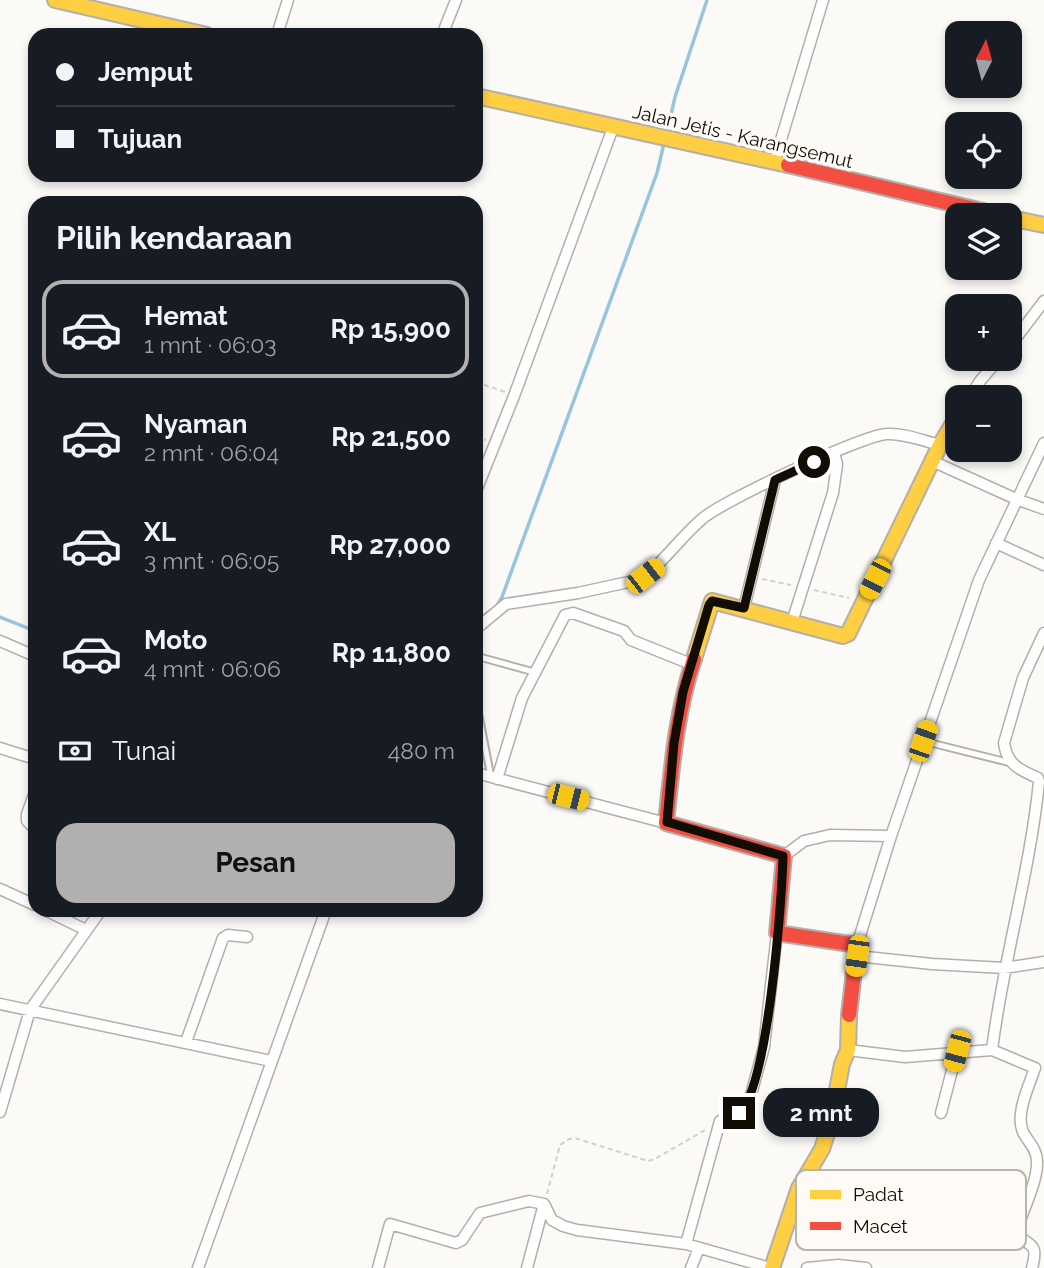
<!DOCTYPE html>
<html lang="id">
<head>
<meta charset="utf-8">
<style>
	:root { --surface:#171b24; --page:#242831; --text:#f1f3f6; --muted:#9ea1a6; --line:#363941; --accent:#b1b0af }
	body { margin:0; font-family:Raleway,sans-serif; background:var(--page); color:var(--text); height:100vh; display:flex; flex-direction:column; font-size:26px; white-space:nowrap }
	* { box-sizing:border-box; margin:0 }
	p { font-size:23px; color:var(--muted) }
	.icon { flex:none; width:38px; height:38px; fill:none; stroke:currentColor; stroke-width:2; stroke-linecap:round; stroke-linejoin:round }
	.map { position:relative; flex:1; overflow:hidden }
	.sheet { position:absolute; left:28px; top:196px; width:455px; height:721px; display:flex; flex-direction:column; background:var(--surface); border-radius:21px; box-shadow:0 4px 10px #0003 }
	.sheet>* { flex:none }
	.top-card { position:absolute; left:28px; top:28px; width:455px; height:154px; border-radius:21px; box-shadow:0 4px 10px #0003; display:grid; align-content:center; height:154px; padding:0 28px; background:var(--surface) }
	.needle { width:46px; rotate:6deg }
	.fabs { position:absolute; left:945px; top:21px; display:grid; gap:14px }
	.fabs a { display:grid; place-items:center; width:77px; height:77px; border-radius:14px; background:var(--surface); box-shadow:0 4px 10px #0003; font-size:35px }
	.end { position:absolute; width:32px; height:32px; margin:-16px; border:9px solid #110c04; background:#fff; box-shadow:0 0 0 4px #fff }
	.from { border-radius:50% }
	.bubble { position:absolute; height:49px; border-radius:21px; background:var(--surface); box-shadow:0 4px 10px #0003; font-size:23px; font-weight:700; line-height:49px; text-align:center }
	.car { position:absolute; width:21px; height:42px; margin:-21px -10px; border-radius:9px; box-shadow:0 0 5px 2px #0007; background:linear-gradient(#f5c518 24%,#345 0 40%,#f5c518 0 76%,#345 0 86%,#f5c518 0) }
	.top-card b { display:flex; align-items:center; gap:24px; height:66px; font-size:26px }
	.top-card b+b { border-top:2px solid var(--line) }
	.top-card i { width:18px; height:18px; background:var(--text) }
	ul { padding:0; list-style:none }
	li { display:flex; align-items:center; gap:21px; height:98px; margin:0 14px 10px; padding:0 14px; border:4px solid transparent; border-radius:21px }
	li div { flex:1 }
	li b { display:block; font-size:26px }
	li em { font-style:normal; font-weight:700 }
	li.selected { border-color:var(--accent) }
	li>.icon { width:63px; height:63px; stroke-width:1.5 }
	h2 { padding:0 28px; font-size:32px; line-height:84px }
	.pay { display:flex; align-items:center; gap:18px; height:77px; padding:0 28px; font-size:26px }
	.pay p { margin-inline-start:auto }
	.action { display:flex; gap:14px; margin-top:auto; padding:14px 28px }
	.action a { flex:1; height:80px; border-radius:21px; background:var(--accent); color:#111; font-size:28px; font-weight:700; line-height:80px; text-align:center }
	.map>svg:first-child { display:block }
	.lines { fill:none; stroke-linecap:round; stroke-linejoin:round }
	.stream { stroke:#97c5de; stroke-width:3.5 }
	.lane-casing { stroke:#b3afa9; stroke-width:9 }
	.street-casing { stroke:#b3afa9; stroke-width:13 }
	.slow-casing { stroke:#b3afa9; stroke-width:18 }
	.jam-casing { stroke:#b3afa9; stroke-width:18 }
	.path { stroke:#d1d0cf; stroke-width:2; stroke-dasharray:5 3.5; stroke-linecap:butt }
	.lane { stroke:#fffefe; stroke-width:5 }
	.street { stroke:#fffefe; stroke-width:10 }
	.slow { stroke:#ffcf43; stroke-width:14 }
	.jam { stroke:#f24e42; stroke-width:14 }
	.route { stroke:#110c04; stroke-width:9 }
	.labels { text-anchor:middle; stroke-width:7; stroke-linejoin:round; paint-order:stroke }
	.street-label { font-size:19px; fill:#110c04; stroke:#fefaf5 }
	.key { fill:#fefaf5; stroke:#b7b3ad; stroke-width:2 }
	.key-label { font-size:19px; fill:#110c04 }
</style>
</head>
<body>
<div class="map">
<svg width="1044" height="1268" viewBox="0 0 1044 1268">
	<rect width="100%" height="100%" fill="#fcfaf7"/>
	<g class="lines">
		<path class="stream" d="M667,132L675,97L707,0
			M0,617L35,631
			M476,621L496,607L502,597L657,173L665,139"/>
		<g class="lane-casing">
			<path id="lane" d="M476,656L534,672
				M476,700L491,777
				M923,741L1011,763"/>
		</g>
		<g class="street-casing">
			<path id="street" d="M277,35L288,0
				M442,35L456,0
				M774,163L823,0
				M1010,346L1044,301
				M970,397L980,381L999,359
				M932,461L1016,499L1044,509
				M476,491L514,396L614,125
				M996,543L1044,565
				M744,608L775,480
				M792,622L833,493L837,464L834,453
				M476,629L506,604L578,593L633,581L645,576C666,559 682,536 702,519C722,501 863,435 887,434C905,433 923,441 940,445
				M0,641L35,656
				M0,748L35,759
				M476,773L666,823
				M497,779L522,698L565,615L573,613L624,631L631,640L691,664
				M35,792L27,814V821L35,829
				M784,856L804,841L830,835L891,836
				M0,889L35,905
				M45,910L86,930
				M857,945L891,836L979,580L1044,443
				M857,956L932,964L1004,968L1044,962
				M0,1004L271,1061
				M186,1042L223,938L228,935L247,937
				M848,1050L905,1057L992,1050L1035,1068C1029,1086 1015,1114 1023,1132C1028,1142 1037,1149 1037,1161C1038,1183 1021,1212 1016,1234C1033,1248 1038,1244 1032,1268
				M992,1050C1003,960 1030,872 1039,782L1038,778C1020,770 1007,765 1004,743L1023,678L1044,633
				M0,1112L30,1010L101,910
				M941,1113L957,1051
				M967,1219L1016,1234
				M198,1268L326,910
				M378,1268L390,1224L456,1243L462,1240L480,1213L529,1201L544,1204L552,1220L563,1226L577,1230L686,1244
				M527,1268L544,1204
				M691,1268L699,1248
				M770,1268L686,1244L720,1121L739,1113L749,1102L764,1047L777,933
				M807,1268L838,1265L866,1268"/>
		</g>
		<g class="slow-casing">
			<path id="slow" d="M55,0L207,35
				M476,96L788,165
				M1010,218L1044,225
				M694,659L712,601L843,636L848,634L940,445L957,417
				M772,1268L799,1188L822,1149L831,1121L842,1064L848,1050L849,1015"/>
		</g>
		<g class="jam-casing">
			<path id="jam" d="M788,165L1000,215
				M694,659C676,713 672,767 666,823L784,856L777,933L857,945L849,1015"/>
		</g>
		<path class="path" d="M476,382L505,392
			M476,437L486,440
			M762,579L791,585
			M814,590L849,598
			M547,1194L560,1145L569,1139L575,1138L648,1161L655,1159L707,1129"/>
		<use href="#lane" class="lane"/>
		<use href="#street" class="street"/>
		<use href="#slow" class="slow"/>
		<use href="#jam" class="jam"/>
	</g>
	<g class="lines">
		<path class="route" d="M739,1113C768,1089 782,900 783,856L667,822L674,743L683,692L709,605L712,601L744,608L775,480L814,462"/>
	</g>
	<g class="labels">
		<g class="street-label">
			<text transform="translate(743 136) rotate(13)" y="7">Jalan Jetis - Karangsemut</text>
		</g>
	</g>
	<rect x="796" y="1170" width="230" height="80" rx="10" class="key"/>
	<rect x="810" y="1190" width="31" height="9" fill="#ffcf43"/>
	<rect x="810" y="1222" width="31" height="8" fill="#f24e42"/>
	<g class="key-label">
		<text x="853" y="1201">Padat</text>
		<text x="853" y="1233">Macet</text>
	</g>
</svg>
<div class="fabs">
<a><svg class="needle" viewBox="-14 -14 28 28"><path d="M0-13l5 13h-10z" fill="#e53935"/><path d="M0 13l5-13h-10z" fill="#9ea1a6"/></svg></a>
<a><svg class="icon" aria-label="locate" viewBox="0 0 24 24"><circle cx="12" cy="12" r="6"/><path d="M12 2v4M12 18v4M2 12h4M18 12h4"/></svg></a>
<a><svg class="icon" aria-label="layers" viewBox="0 0 24 24"><path d="M12 4l9 5-9 5-9-5zM3 14l9 5 9-5"/></svg></a>
<a>+</a>
<a>−</a>
</div>
<i class="end from" style="left:814px;top:462px"></i>
<i class="end" style="left:739px;top:1113px"></i>
<div class="bubble" style="left:763px;top:1088px;width:116px">2 mnt</div>
<i class="car" style="left:645px;top:576px;rotate:52deg"></i>
<i class="car" style="left:875px;top:579px;rotate:207deg"></i>
<i class="car" style="left:923px;top:741px;rotate:19deg"></i>
<i class="car" style="left:568px;top:797px;rotate:104deg"></i>
<i class="car" style="left:857px;top:956px;rotate:188deg"></i>
<i class="car" style="left:957px;top:1051px;rotate:195deg"></i>
<div class="top-card">
<b><i class="from"></i>Jemput</b>
<b><i></i>Tujuan</b>
</div>
<section class="sheet">
<h2>Pilih kendaraan</h2>
<ul>
<li class="selected"><svg class="icon" aria-label="car" viewBox="0 0 24 24"><path d="M5 17H2v-5l4-1 3-4h7l3 4 3 1v5h-3M9 17h6M6 11h13"/><circle cx="7" cy="17" r="2"/><circle cx="17" cy="17" r="2"/></svg><div><b>Hemat</b><p>1 mnt · 06:03</p></div><em>Rp 15,900</em></li>
<li><svg class="icon" aria-label="car" viewBox="0 0 24 24"><path d="M5 17H2v-5l4-1 3-4h7l3 4 3 1v5h-3M9 17h6M6 11h13"/><circle cx="7" cy="17" r="2"/><circle cx="17" cy="17" r="2"/></svg><div><b>Nyaman</b><p>2 mnt · 06:04</p></div><em>Rp 21,500</em></li>
<li><svg class="icon" aria-label="car" viewBox="0 0 24 24"><path d="M5 17H2v-5l4-1 3-4h7l3 4 3 1v5h-3M9 17h6M6 11h13"/><circle cx="7" cy="17" r="2"/><circle cx="17" cy="17" r="2"/></svg><div><b>XL</b><p>3 mnt · 06:05</p></div><em>Rp 27,000</em></li>
<li><svg class="icon" aria-label="car" viewBox="0 0 24 24"><path d="M5 17H2v-5l4-1 3-4h7l3 4 3 1v5h-3M9 17h6M6 11h13"/><circle cx="7" cy="17" r="2"/><circle cx="17" cy="17" r="2"/></svg><div><b>Moto</b><p>4 mnt · 06:06</p></div><em>Rp 11,800</em></li>
</ul>
<div class="pay"><svg class="icon" aria-label="cash" viewBox="0 0 24 24"><path d="M3 7h18v10H3z"/><circle cx="12" cy="12" r="2"/></svg>Tunai<p>480 m</p></div>
<div class="action"><a>Pesan</a></div>
</section>
</div>
</body>
</html>
